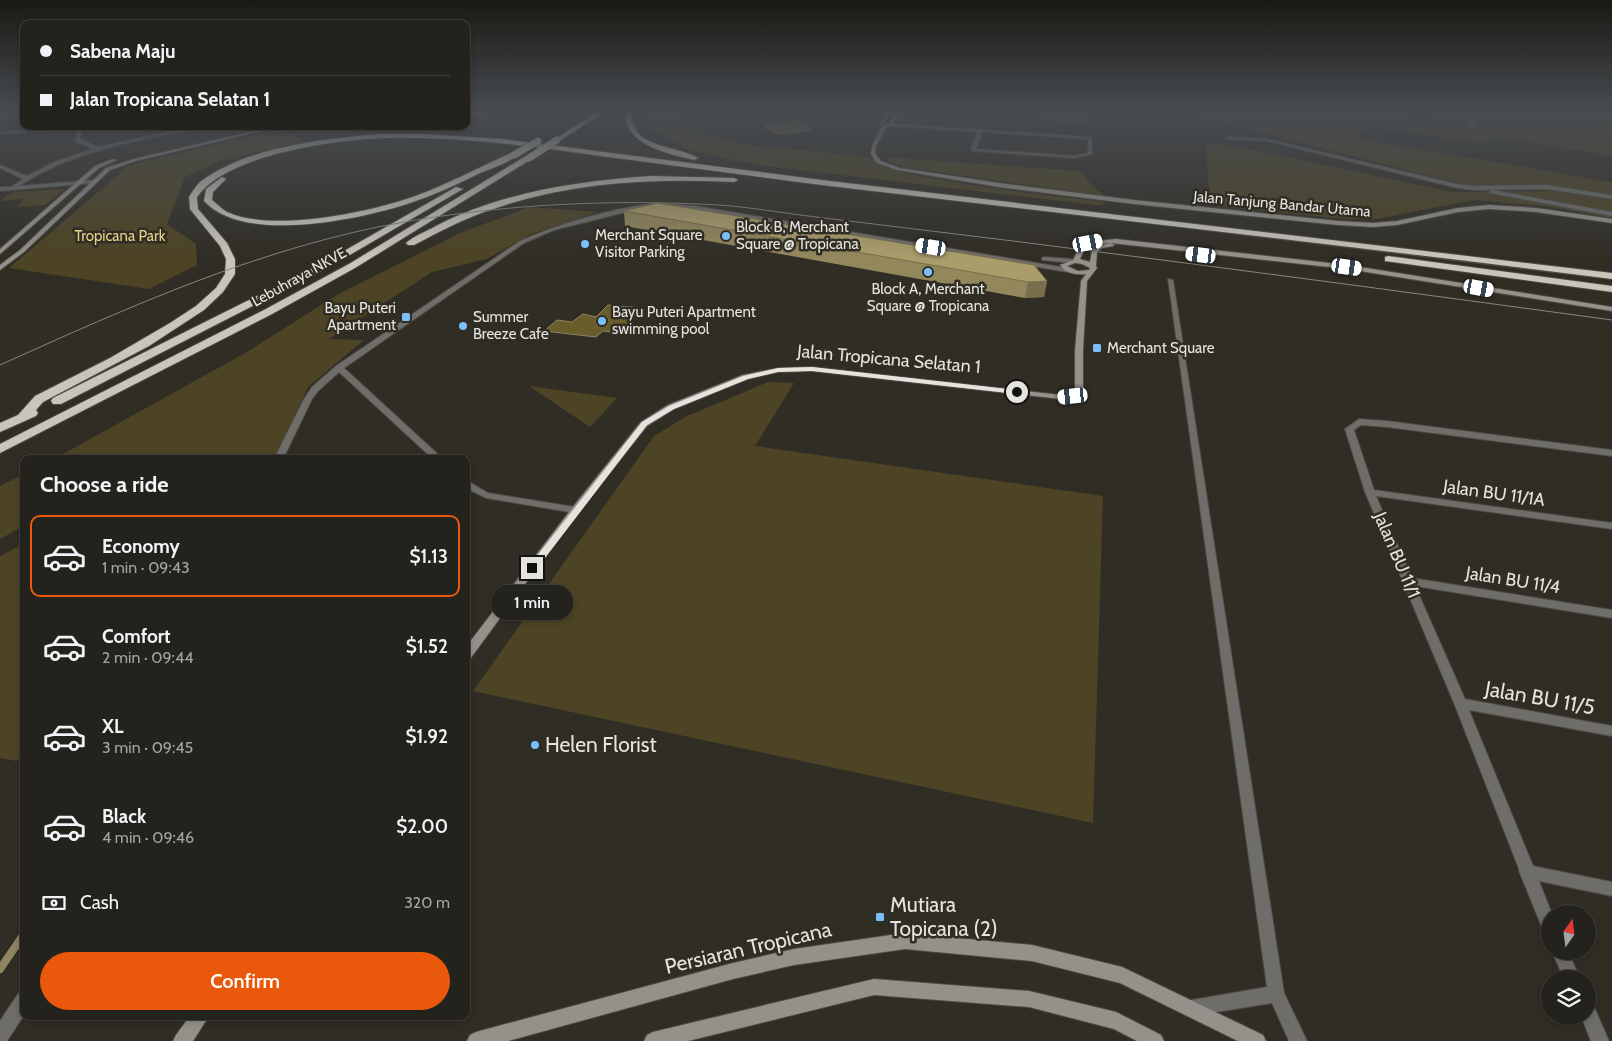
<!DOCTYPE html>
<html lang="en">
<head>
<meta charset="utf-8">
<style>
	:root { --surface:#24221c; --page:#302f29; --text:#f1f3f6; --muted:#a3a4a3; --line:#413f3b; --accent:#ea580c }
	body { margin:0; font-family:Cabin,sans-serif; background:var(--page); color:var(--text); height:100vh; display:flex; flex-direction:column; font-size:19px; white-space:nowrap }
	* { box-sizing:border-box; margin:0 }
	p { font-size:16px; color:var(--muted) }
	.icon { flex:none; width:28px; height:28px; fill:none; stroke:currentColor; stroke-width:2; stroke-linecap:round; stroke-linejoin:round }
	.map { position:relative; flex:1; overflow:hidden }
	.sheet { position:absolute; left:20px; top:455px; width:450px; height:565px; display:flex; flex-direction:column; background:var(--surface); border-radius:10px; box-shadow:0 2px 8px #0003,0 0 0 1px var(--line) }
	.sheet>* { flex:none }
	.banner { position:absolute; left:20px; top:20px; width:450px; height:110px; border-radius:10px; box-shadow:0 2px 8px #0003,0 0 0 1px var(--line); display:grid; align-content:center; height:110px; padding:0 20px; background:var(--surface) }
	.needle { width:32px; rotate:14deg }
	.fabs { position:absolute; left:1541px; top:905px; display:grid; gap:10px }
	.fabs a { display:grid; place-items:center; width:55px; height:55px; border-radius:50%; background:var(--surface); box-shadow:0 2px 8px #0003,0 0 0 1px var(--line); font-size:25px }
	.end { position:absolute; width:22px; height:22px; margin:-11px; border:6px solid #e4e3de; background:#111; box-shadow:0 0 0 2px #111 }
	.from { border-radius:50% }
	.bubble { position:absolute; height:35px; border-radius:18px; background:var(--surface); box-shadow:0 2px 8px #0003,0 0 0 1px var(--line); font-size:16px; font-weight:600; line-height:35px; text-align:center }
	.car { position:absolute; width:15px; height:30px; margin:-15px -8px; border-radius:6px; box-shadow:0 0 4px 1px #0007; background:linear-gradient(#fff 24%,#345 0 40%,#fff 0 76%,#345 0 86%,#fff 0) }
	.banner b { display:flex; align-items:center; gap:18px; height:48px; font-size:19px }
	.banner b+b { border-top:1px solid var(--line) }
	.banner i { width:12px; height:12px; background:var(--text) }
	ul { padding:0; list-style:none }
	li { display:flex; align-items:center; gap:15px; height:82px; margin:0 10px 8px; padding:0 10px; border:2px solid transparent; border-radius:10px }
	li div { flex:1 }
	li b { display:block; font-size:19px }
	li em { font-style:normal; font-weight:600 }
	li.selected { border-color:var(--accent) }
	li>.icon { width:45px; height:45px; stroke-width:1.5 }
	h2 { padding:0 20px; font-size:22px; line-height:60px }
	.pay { display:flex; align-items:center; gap:12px; height:55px; padding:0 20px; font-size:19px }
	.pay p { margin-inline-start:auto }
	.primary-button { display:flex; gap:10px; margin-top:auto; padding:10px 20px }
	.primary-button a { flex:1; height:58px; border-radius:30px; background:var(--accent); color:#fff; font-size:20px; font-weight:600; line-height:58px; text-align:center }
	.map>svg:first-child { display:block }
	.green { fill:#4d4425 }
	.water { fill:#6a5d2c; stroke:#8f8561 }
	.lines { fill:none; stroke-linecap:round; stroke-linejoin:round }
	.stream { stroke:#8f8561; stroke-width:8 }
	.street-casing { stroke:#4d4a43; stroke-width:2 }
	.secondary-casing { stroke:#4d4a43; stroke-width:2 }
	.highway-casing { stroke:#4d4a43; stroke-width:2 }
	.street { fill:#6e6d69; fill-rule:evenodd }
	.secondary { fill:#93918a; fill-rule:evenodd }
	.highway { fill:#c8c5bb; fill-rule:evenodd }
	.tram { stroke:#87857f; stroke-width:1 }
	.highway-bridge-casing { stroke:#4d4a43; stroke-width:8; stroke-linecap:butt }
	.highway-bridge { stroke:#c8c5bb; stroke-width:7 }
	.wall { fill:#93875c }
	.shaded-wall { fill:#786e4b }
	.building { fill:#ab9d6b; stroke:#786e4b }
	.route { fill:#e4e3de }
	.poi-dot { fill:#7abff8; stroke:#302d25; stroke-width:2 }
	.labels { text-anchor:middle; stroke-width:5; stroke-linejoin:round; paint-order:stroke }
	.far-street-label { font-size:15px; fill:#e4e3de; stroke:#302d25 }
	.far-poi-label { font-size:15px; fill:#e4e3de; stroke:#302d25; text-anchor:start }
	.far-park-label { font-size:15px; fill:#e7d285; stroke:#302d25 }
	.street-label { font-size:18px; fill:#e4e3de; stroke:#302d25 }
	.near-street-label { font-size:21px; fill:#e4e3de; stroke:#302d25 }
	.near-poi-label { font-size:21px; fill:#e4e3de; stroke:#302d25; text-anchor:start }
</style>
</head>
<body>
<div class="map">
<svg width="1612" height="1041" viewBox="0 0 1612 1041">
	<rect width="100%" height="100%" fill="#302d25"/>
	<path class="green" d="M643,112H677L704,134L740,144L869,157C891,174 923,176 949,181C1001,190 1053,196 1105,202L1102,206L757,165L688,150L643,123Z
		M1043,112H1088L1087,125L1040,122Z
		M1196,112H1388L1428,119L1433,112H1589L1612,122V156L1496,137L1482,144L1369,126L1354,138L1612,182V199L1536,184L1474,187L1198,117Z
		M281,129L304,141L220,161L185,177L167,224L196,244L197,265L149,289L9,268L119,174L126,166Z
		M1206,142L1263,152L1452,192L1551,191L1612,200V218L1544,206L1475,200L1376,219H1345L1207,205L1209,192Z
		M883,157L1081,171L1092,186L1105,196L909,168L891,163Z
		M65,189L45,205L16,207L25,199L0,201L12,192Z
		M529,207L597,212L531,234L487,259L432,272L329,339L364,340L308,387L275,459H54L247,352L337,295L460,233Z
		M768,382L794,383L755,446L1103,496L1093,823L473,691L654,436L685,417Z
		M529,386L617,398L590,427Z
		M24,474V526L0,539V486Z
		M24,544V749L17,761L0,758V556Z"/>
	<path class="water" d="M797,122L811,130L778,134L764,127Z
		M608,305L642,308L619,333L603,331L596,337L544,331L557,320L572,322L583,314L596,317Z"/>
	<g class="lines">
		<path class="stream" d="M0,969L24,934"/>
		<g class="street-casing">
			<path id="street" d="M1457,112C1466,112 1473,119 1475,127H1471L1466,119Z
				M1594,112H1601L1612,117V120Z
				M24,113V115L0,116V114Z
				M881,123L1090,137L1092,138V154L1075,158L973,151L971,150L977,132L879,125ZM982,132L1088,139V153L1075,156L976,149Z
				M77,126H102L83,129L80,139L98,147L196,126H206C189,133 168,134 149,138C103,148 59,160 19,186L93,180L95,181V183L0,191V187H11L23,179L0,168V165L27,176L54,162L93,149L75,141L78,129L0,134V132Z
				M1227,137L1267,139L1457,184L1474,186L1547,185L1612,195V199L1547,189L1474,190L1457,188L1267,141L1225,139Z
				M1492,190L1612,212V216L1490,193L1489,192Z
				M657,203L695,206L1067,268L1070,270L1067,272L695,210L657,207L634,210L554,230L524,243L344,368L443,459H433L339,372L318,391L312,399L283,459H274L304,399L312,387L336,366L520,241C563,222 610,209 657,203Z
				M1044,257L1071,259L1074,261L1071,263L1042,260V258Z
				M1168,279L1173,280L1284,993L1307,1041H1289L1272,1003L1192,1016L1186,1014L1184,1008L1186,1002L1192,1000L1267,987Z
				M1359,419L1387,421L1612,450V456L1387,427L1361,425L1354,430L1374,490L1612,523V529L1376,496L1412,578L1612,610V618L1415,586L1465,699L1612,726V736L1469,710L1533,866L1612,882V896L1539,881L1552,914H1550V935L1544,932L1519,871V869L1454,703L1365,492L1345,429Z
				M466,480L488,493L575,507L580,510L575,513L486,498L466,488Z
				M1552,951H1568L1580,979H1564Z
				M24,992V1015L7,1041H0V1021L18,994Z
				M1588,1005L1594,1007L1609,1041H1591L1581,1016H1588Z"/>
		</g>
		<g class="secondary-casing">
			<path id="secondary" d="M887,112H891L883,124L885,125L888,124L896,112H900L892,126L886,127L876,146L875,154L881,161L900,168L999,183L1134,200L1338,221L1373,223L1397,221L1458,208L1489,205L1536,208L1612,219V223L1536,212L1489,209L1458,212L1397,225L1373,227L1338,225L1134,204L999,187L897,170L877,163L871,154L872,146L882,126L879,124Z
				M275,126H284L135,161L110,170L24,252L0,270V265L20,250L106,168L134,159Z
				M113,159L117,160L99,168L0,254V249L95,166Z
				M1116,239L1347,265L1612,307V311L1347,269L1111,243L1114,245L1113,246L1102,248L1097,252L1096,266L1097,268L1087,281L1083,350V392L1076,398L1061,399L812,371L778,372L748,379L674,409L647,426L578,512L470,659L466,660V647L572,508L641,422L668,405L743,375L778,368L812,367L1061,395L1071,394L1075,391V350L1081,281L1086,274C1076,275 1066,274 1060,265L1073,260L1080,246L1086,242ZM1111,243L1098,246L1092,250L1090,262L1080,259L1085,248L1090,245ZM1075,263L1082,264L1090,268L1089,270L1078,271L1067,266Z
				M905,933L1032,945L1122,967L1263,1035L1266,1041H1238L1120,983L1032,961L905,949L794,965L733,979L508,1041H467L470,1035L476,1032L733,963L794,949Z
				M874,979L1029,991L1116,1012L1161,1035L1164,1041H1137L1114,1029L1029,1007L874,995L688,1041H644L647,1035L653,1032Z
				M190,1016H209L193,1041H173L176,1035Z"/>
		</g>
		<g class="highway-casing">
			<path id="highway" d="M597,112H605L559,141L554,140Z
				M626,112H632C629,149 678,145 698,158L694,160C669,154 623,145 626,112Z
				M381,134H422L503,139L830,181L1612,273V279C1351,246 1091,217 830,186C753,176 677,166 601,156C529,146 457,136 385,138C335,140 227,154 197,197L198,209L227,243L235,259V274L223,292L204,310L149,346L43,402L36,410L38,413L36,416L0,432V423L18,415L35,396L110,358L170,323L196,306L216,288L225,274L226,259L220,246L190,209L189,197C192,192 196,186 200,182C248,146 324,139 381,134Z
				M511,153L518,155C508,163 492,168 480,173C458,184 436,194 413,202C363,219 244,245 204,201L206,189L222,177L226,179L213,192L212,200C217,204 222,209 227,212C272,233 373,212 418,195C450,183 480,167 511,153Z
				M526,156L533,158L355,268L272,314L0,453V444L264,310L349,264Z
				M651,176L734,178L738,180L734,182C651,178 569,182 490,210C463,219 439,232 414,245H408L406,243C414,236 427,231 436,226C502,192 578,181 651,176Z
				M456,187L463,189L329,267L61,404H53L51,401L53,398L323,263Z
				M1388,256L1612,286V292L1385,261V257Z"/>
		</g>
		<use href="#street" class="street"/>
		<use href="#secondary" class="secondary"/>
		<use href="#highway" class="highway"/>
		<path class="tram" d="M0,365C131,306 262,247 404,222C508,204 613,199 718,205C750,207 783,213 816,217C882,225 948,233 1013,241C1213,266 1413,293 1612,320"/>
		<g class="highway-bridge-casing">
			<path id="highway-bridge" d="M514,155L538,141
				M529,158L557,140"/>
		</g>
		<use href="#highway-bridge" class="highway-bridge"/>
	</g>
	<path class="wall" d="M466,112H490L480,117L466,116Z
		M624,211L1047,281L1044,297L1025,298L625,226Z"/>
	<path class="shaded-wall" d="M479,112H490L480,117Z
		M1047,281L1044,297L1025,298L1028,282Z"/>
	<path class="building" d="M658,203L1034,265L1047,281L1028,282L624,211Z"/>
	<linearGradient id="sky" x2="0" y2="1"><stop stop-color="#1a1914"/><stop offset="0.43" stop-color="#484c51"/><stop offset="1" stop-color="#484c51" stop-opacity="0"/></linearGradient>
	<rect width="1612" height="258" fill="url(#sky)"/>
	<path class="route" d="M812,367L1017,390L1020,392L1017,394L812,371L778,372L748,379L674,409L647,425L535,571H529V566L642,422L669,406L743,376L778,368Z"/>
	<g class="poi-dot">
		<circle cx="726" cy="236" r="5"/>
		<circle cx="585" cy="244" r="5"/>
		<circle cx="928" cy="272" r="5"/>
		<rect x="401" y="312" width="10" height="10" rx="2.5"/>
		<circle cx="602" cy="321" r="5"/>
		<circle cx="463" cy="326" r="5"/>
		<rect x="1092" y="343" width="10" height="10" rx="2.5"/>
		<circle cx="535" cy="745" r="5"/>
		<rect x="875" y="912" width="10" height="10" rx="2.5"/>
	</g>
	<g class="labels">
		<g class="far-street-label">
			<text transform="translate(1282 204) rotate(5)" y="5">Jalan Tanjung Bandar Utama</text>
			<text transform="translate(299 277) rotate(-29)" y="5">Lebuhraya NKVE</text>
		</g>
		<g class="far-poi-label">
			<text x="736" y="232">Block B, Merchant<tspan x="736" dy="17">Square @ Tropicana</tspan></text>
			<text x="595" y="240">Merchant Square<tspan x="595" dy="17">Visitor Parking</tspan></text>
			<text x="928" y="294" text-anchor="middle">Block A, Merchant<tspan x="928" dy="17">Square @ Tropicana</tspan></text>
			<text x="396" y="313" text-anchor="end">Bayu Puteri<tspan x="396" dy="17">Apartment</tspan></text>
			<text x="612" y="317">Bayu Puteri Apartment<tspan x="612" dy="17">swimming pool</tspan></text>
			<text x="473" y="322">Summer<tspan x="473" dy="17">Breeze Cafe</tspan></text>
			<text x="1107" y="353">Merchant Square</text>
		</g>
		<g class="far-park-label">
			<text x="120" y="241">Tropicana Park</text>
		</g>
		<g class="street-label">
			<text transform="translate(889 359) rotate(5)" y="6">Jalan Tropicana Selatan 1</text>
			<text transform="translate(1494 493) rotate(8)" y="6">Jalan BU 11/1A</text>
			<text transform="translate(1397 555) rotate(67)" y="6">Jalan BU 11/1</text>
			<text transform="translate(1513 580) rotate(9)" y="6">Jalan BU 11/4</text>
		</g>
		<g class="near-street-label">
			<text transform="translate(1540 698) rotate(10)" y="7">Jalan BU 11/5</text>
			<text transform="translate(748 948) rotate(-13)" y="7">Persiaran Tropicana</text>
		</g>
		<g class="near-poi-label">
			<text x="545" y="752">Helen Florist</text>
			<text x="890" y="912">Mutiara<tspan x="890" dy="24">Topicana (2)</tspan></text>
		</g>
	</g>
</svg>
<div class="fabs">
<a><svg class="needle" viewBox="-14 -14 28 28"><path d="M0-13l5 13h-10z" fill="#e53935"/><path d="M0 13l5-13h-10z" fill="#a3a4a3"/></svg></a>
<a><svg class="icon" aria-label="layers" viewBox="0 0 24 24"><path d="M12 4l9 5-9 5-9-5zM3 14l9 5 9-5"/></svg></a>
</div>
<i class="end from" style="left:1017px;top:392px"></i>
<i class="end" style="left:532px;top:568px"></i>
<div class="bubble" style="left:491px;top:585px;width:82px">1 min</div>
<i class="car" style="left:1088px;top:243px;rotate:79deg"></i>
<i class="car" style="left:931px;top:247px;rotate:279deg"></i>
<i class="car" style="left:1201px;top:255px;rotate:277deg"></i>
<i class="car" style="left:1347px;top:267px;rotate:98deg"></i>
<i class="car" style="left:1479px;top:288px;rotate:100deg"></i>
<i class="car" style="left:1073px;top:396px;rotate:264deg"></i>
<div class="banner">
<b><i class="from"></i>Sabena Maju</b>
<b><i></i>Jalan Tropicana Selatan 1</b>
</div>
<section class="sheet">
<h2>Choose a ride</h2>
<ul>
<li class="selected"><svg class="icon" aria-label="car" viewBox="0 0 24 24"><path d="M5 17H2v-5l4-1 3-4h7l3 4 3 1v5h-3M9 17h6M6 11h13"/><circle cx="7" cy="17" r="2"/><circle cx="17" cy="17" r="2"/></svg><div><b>Economy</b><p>1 min · 09:43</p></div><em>$1.13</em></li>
<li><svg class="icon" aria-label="car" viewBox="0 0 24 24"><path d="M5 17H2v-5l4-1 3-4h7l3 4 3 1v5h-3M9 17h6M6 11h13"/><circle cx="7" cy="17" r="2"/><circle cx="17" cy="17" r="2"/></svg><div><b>Comfort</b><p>2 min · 09:44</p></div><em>$1.52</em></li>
<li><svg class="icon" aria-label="car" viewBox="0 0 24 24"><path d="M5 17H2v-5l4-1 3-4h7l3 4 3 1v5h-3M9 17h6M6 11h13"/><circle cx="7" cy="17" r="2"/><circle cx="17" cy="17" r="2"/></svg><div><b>XL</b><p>3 min · 09:45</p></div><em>$1.92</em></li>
<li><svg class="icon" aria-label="car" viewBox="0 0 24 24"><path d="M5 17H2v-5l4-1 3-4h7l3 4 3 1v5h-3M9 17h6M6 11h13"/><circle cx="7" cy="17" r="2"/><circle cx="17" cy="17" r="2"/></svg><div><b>Black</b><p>4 min · 09:46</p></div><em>$2.00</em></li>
</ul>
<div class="pay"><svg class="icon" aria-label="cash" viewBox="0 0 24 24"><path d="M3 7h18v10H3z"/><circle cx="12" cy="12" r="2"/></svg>Cash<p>320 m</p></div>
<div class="primary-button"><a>Confirm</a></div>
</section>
</div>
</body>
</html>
